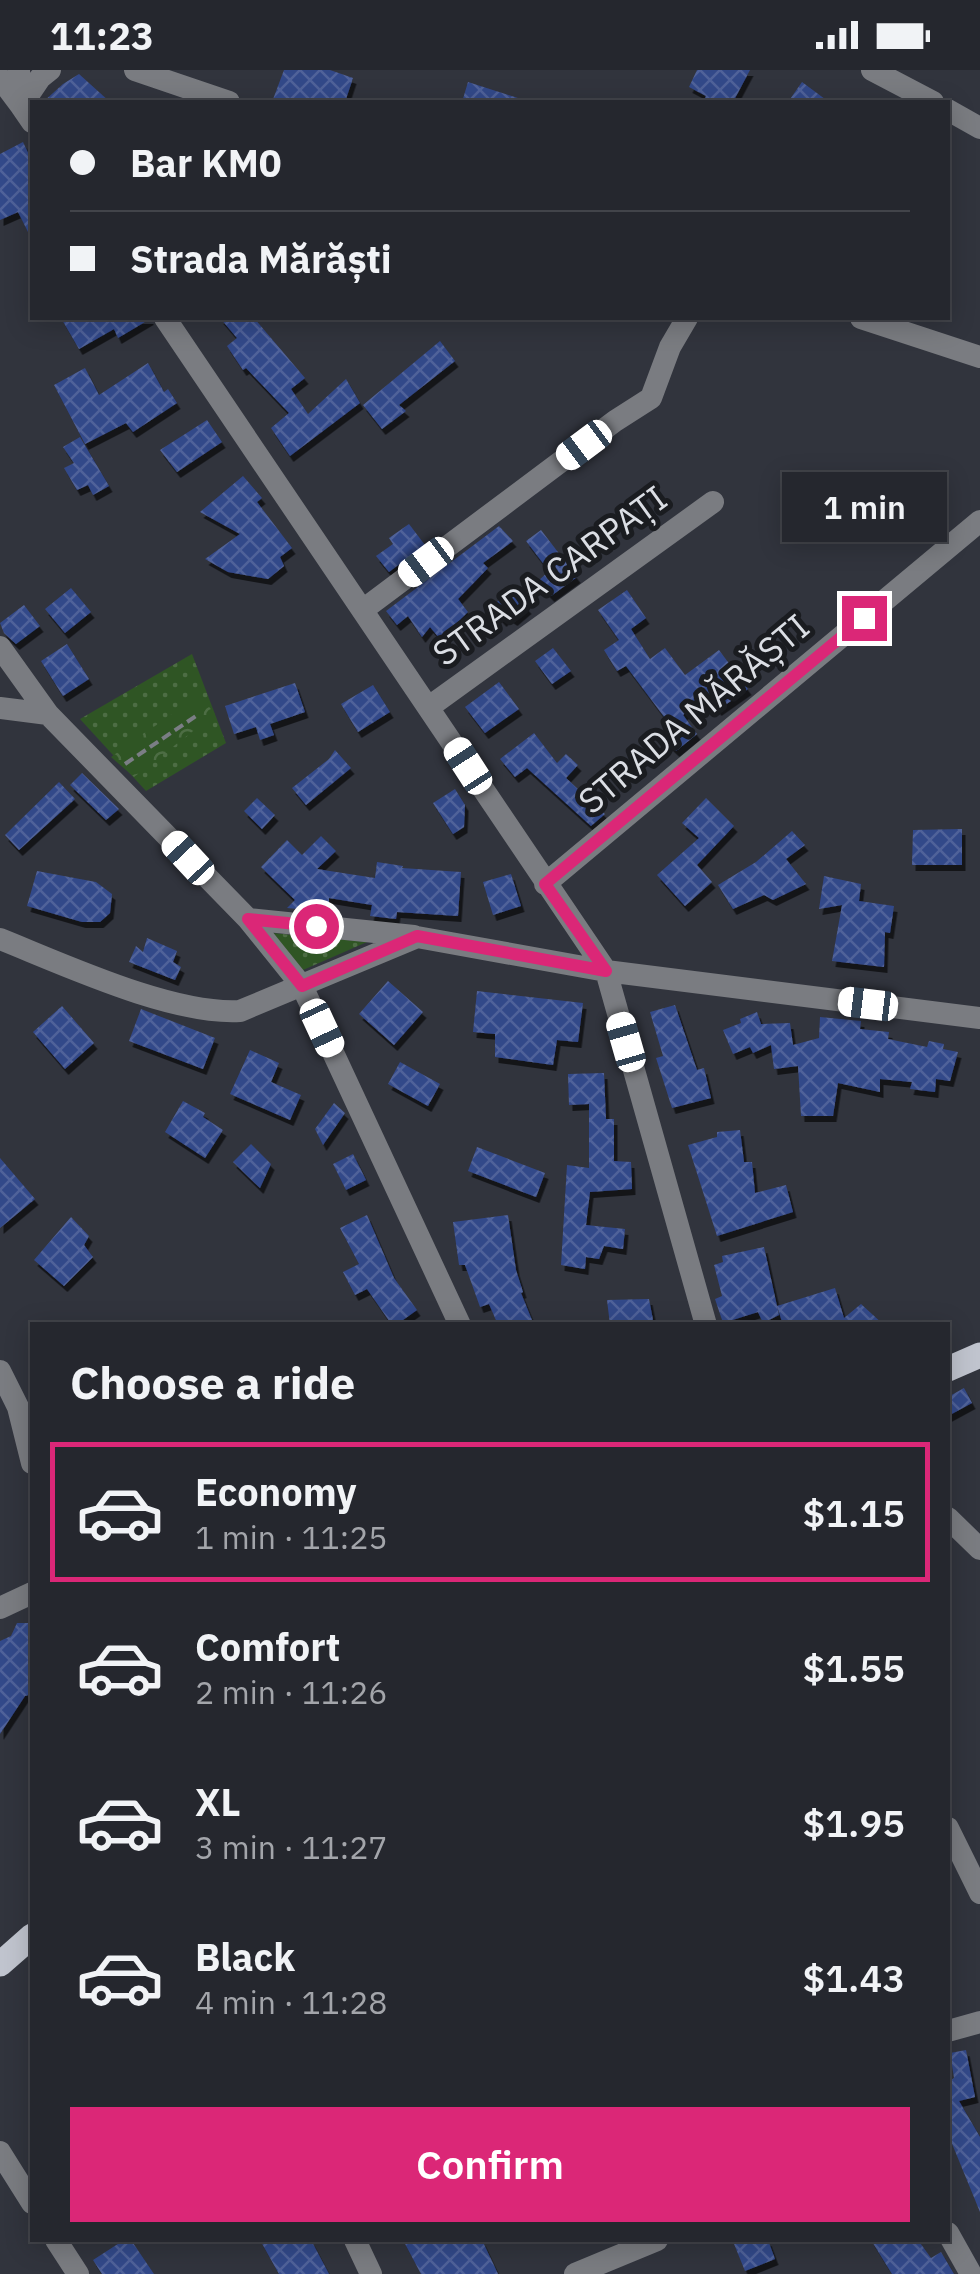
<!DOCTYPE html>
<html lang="en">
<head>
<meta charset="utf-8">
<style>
	:root { --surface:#25272e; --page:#2d2f36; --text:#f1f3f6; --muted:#a3a5aa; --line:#42444a; --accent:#db2777 }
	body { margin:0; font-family:"IBM Plex Sans",sans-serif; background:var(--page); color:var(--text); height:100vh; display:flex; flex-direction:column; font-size:38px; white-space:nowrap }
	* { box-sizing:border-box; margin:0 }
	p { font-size:32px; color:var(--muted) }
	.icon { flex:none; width:55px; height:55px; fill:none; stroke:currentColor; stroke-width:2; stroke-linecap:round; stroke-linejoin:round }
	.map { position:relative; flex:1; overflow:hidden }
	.side { position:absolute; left:30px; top:1252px; width:920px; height:920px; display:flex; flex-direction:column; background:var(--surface); border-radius:0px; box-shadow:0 5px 25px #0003,0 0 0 2px var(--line) }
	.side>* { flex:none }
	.banner { position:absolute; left:30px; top:30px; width:920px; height:220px; border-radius:0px; box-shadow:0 5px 25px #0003,0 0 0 2px var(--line); display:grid; align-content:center; height:220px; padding:0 40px; background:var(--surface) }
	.end { position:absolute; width:45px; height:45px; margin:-22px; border:12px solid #db2777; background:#fff; box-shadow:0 0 0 5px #fff }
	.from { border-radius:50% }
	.bubble { position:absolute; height:70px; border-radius:0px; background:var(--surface); box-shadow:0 5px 25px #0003,0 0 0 2px var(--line); font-size:32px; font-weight:600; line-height:70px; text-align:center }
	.car { position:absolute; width:30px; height:60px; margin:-30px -15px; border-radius:12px; box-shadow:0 0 8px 2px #0007; background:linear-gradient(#fff 24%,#345 0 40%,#fff 0 76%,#345 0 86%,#fff 0) }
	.banner b { display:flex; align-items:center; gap:35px; height:95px; font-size:38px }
	.banner b+b { border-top:2px solid var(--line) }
	.banner i { width:25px; height:25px; background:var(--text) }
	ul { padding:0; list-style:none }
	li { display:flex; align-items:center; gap:30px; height:140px; margin:0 20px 15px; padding:0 20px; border:5px solid transparent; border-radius:0px }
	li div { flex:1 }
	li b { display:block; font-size:38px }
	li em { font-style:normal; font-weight:600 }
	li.selected { border-color:var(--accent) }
	li>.icon { width:90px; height:90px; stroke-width:1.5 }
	h2 { padding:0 40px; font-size:45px; line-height:120px }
	.cta { display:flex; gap:20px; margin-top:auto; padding:20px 40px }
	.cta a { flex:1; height:115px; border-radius:0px; background:var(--accent); color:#fff; font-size:40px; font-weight:600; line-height:115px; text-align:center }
	.status { display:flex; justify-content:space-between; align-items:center; height:70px; padding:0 50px; background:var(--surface); direction:ltr }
	.status svg { height:28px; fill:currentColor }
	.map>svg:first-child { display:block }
	.grass { fill:url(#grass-dots) }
	.forest { fill:url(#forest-crowns) }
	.building { fill:url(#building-cross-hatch); filter:url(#shadow) }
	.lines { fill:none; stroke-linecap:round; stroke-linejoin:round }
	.path { stroke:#7b7e85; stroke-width:4; stroke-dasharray:10 5; stroke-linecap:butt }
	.minor { stroke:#7a7c81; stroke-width:22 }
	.major { stroke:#c0c4ce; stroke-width:25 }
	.route { stroke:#db2777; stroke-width:12 }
	.labels { text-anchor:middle; stroke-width:10; stroke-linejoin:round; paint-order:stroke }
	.street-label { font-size:35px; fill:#dbdee4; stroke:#1a1c20 }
</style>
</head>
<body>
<div class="status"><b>11:23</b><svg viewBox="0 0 49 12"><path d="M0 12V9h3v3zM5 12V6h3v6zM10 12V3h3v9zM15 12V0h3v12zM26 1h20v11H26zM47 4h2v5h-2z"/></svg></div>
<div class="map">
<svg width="980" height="2204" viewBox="0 0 980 2204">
	<defs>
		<pattern id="grass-dots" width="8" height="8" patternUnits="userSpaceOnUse" patternTransform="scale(2.5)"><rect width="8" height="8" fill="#2f5524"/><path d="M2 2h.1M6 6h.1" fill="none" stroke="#4d6d44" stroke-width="1.8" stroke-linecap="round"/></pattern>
		<pattern id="forest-crowns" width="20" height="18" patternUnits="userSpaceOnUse" patternTransform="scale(2.5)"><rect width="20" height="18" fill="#2f5524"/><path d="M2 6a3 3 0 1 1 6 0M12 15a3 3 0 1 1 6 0" fill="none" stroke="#4d6d44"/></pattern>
		<pattern id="building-cross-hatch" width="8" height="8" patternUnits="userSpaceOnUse" patternTransform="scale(2.5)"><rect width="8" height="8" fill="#334889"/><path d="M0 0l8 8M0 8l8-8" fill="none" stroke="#50629a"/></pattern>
		<filter id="shadow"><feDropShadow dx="3.5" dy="6" stdDeviation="0" flood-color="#0009"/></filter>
	</defs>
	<rect width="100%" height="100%" fill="#31343d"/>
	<path class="grass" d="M192,584L226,673L146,721L80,649Z
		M272,863L367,872L303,900Z"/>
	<path class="forest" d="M199,625L215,644L134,707L111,687Z"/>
	<path class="building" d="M284,0H330L353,8L345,32H272Z
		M697,0H750L733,32H703L706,26L689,17Z
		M79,4L110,32H43L63,14Z
		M468,12L521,29V32H462Z
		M802,12L829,32H788Z
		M23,72L32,91V170L18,142L0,150V84Z
		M61,248H150V249L118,268L114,259L79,279Z
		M220,248H254L305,308L291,319L308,344L346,309L360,333L290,386L271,358L289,343L246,298L243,300L227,276L237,268Z
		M440,271L455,291L399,335L406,341L382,359L363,335Z
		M148,293L164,322L168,319L177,333L133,362L126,353L85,374L54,315L85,298L99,325Z
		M207,350L222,372L177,402L160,380Z
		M80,367L109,416L93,425L88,415L77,420L64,398L74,393L63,377Z
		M243,406L262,428L257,432L292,478L280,487L284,496L268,509L228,502L205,489L240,464L200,442Z
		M409,454L425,475L389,502L376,486L393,474L389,468Z
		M499,456L513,471L483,493L488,498L458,529L468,542L440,569L430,557L422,567L408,546L397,555L386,541Z
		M541,460L577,507L551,526L537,512L549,501L526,471Z
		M71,518L91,542L65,563L45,539Z
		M510,519L528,538L514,550L508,546L503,551L491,538Z
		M627,520L646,548L631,559L650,589L665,578L685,605L719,580L748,619L718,640L707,625L683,645L697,664L676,681L661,667L671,656L626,596L617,601L604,580L619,570L598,540Z
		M24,535L40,556L16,574L4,563L0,553Z
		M67,574L89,609L63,626L41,591Z
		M553,578L571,601L552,614L535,591Z
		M499,612L519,639L485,663L465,637Z
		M295,613L305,642L270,654L274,665L260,670L256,657L234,664L225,636Z
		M373,615L390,642L358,662L341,634Z
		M534,663L557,693L566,684L578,695L566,708L605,744L591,756L527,698L515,707L500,689Z
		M335,680L351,698L306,735L292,718L329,689Z
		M82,703L119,739L106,750L70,715Z
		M59,712L75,729L19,780L5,765Z
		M455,719L465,735L464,757L453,764L433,733Z
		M257,728L275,745L262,759L244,741Z
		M706,728L734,756L697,795L712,812L685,836L657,805L699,768L682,753Z
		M962,759V795H912L913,760Z
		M792,761L805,775L786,789L806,814L773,830L764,825L733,839L718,815L756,792Z
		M321,766L336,781L317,799L375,808L377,792L403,796L402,798L461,802L458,846L397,842L396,849L370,846L372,835L329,828V842L287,838L295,830L261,797L287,770L302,785Z
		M37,801L96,812L112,824L110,843L100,852H82L27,836Z
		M511,804L521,836L493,845L483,812Z
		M824,806L861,814L859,831L894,836L890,863L885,862L884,897L832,891L842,835L819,839Z
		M147,868L177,881L173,892L181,897L175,910L129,892L136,876L143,882Z
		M388,911L423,942L394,975L359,944Z
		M477,921L583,933L578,972L557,970L553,995L495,987V964L473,962Z
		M675,935L697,1000L704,998L711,1028L672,1038L656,988L663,986L650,942Z
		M62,936L94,973L65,999L33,962Z
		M141,939L215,968L203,999L129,971Z
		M757,942L761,954L790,953L793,975L819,968L820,947L861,951L860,959L889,962L888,969L927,977L929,971L944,974L943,979L958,982L950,1011L936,1009L935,1022L910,1019L912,1012L880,1009V1022L838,1013L833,1046H801L798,996L774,999L771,975L753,983L750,977L733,984L723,960L741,953L740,949Z
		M250,980L279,993L271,1012L301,1025L290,1050L230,1024Z
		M400,992L440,1014L428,1036L388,1014Z
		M604,1003L606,1049H614V1091L631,1092L632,1119L590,1122L586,1155L625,1159L623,1179L604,1176L599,1189L586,1187L585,1199L561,1195L567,1095L589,1098V1034L569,1035L568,1004Z
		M183,1031L205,1043L203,1047L223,1060L205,1088L165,1062Z
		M334,1033L345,1043L323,1075L315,1059Z
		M740,1060L744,1092H752L755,1123L786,1115L793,1142L717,1166L688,1075L717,1067V1062Z
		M251,1074L271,1094L260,1118L233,1092Z
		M477,1077L545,1103L536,1127L468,1101Z
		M353,1084L366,1110L346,1120L333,1094Z
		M0,1088L35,1129L0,1158Z
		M367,1145L394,1208L417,1240L396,1255H392L367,1219L355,1225L343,1202L359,1194L340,1158Z
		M508,1145L516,1200L523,1222L521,1223L534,1255H498L489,1234L480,1237L465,1195H459L453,1152Z
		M71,1147L89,1166L84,1175L93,1187L64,1216L34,1190Z
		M764,1177L779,1245L763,1253L758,1242L723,1253L715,1229L722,1226L714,1195L723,1192L722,1186Z
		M835,1218L844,1248L861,1234L884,1255H783L777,1236Z
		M649,1229L654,1255H610L607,1230Z
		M964,1318L972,1333L948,1346V1327Z
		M17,1553H30L32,1562V1624L25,1626L0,1664V1571L11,1566Z
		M966,1980L975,2027L959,2031L980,2067V2142L948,2064V2012L954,2008L950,1983Z
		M124,2170H131L154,2204H102L93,2190Z
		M260,2170H311L329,2204H279Z
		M403,2170H482L498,2204H421Z
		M745,2170H768L775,2189L745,2201L734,2174Z
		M871,2170H918L931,2188L941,2182L954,2204H892Z"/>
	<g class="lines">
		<path class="path" d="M125,694L199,644"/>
		<path class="minor" d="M19,0L21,36L32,52
			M135,0L229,32
			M872,0L933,32
			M0,8L21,36L40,8L50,0
			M948,40L980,58
			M165,248L606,901L706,1255
			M861,248L980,287
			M364,539L615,351L651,328L670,277L687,248
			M0,577L48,644L248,849L302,916L460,1255
			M429,637L713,432
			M0,638L48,644
			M545,814L980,451
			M248,849L414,866
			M0,869C65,895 172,945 240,941L417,867L606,901L980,948
			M0,1301L18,1337L32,1393
			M948,1448L980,1479
			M0,1538L32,1523
			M948,1758L980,1823
			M948,1961L980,1952
			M0,2082L32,2133
			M948,2163L971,2204
			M56,2170L78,2204
			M355,2170L371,2204
			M575,2204L657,2170"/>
		<path class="major" d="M948,1299L980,1285
			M0,1894L32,1866"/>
	</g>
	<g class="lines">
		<path class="route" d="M316,856L248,849L302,916L417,866L606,901L545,814L864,548"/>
	</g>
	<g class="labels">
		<g class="street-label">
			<text transform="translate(550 506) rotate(-36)" y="12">STRADA CARPAȚI</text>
			<text transform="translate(694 644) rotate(-40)" y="12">STRADA MĂRĂȘTI</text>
		</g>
	</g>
</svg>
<i class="end from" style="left:316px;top:856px"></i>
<i class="end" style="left:864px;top:548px"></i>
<div class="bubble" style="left:782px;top:402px;width:165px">1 min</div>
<i class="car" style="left:584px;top:375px;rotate:233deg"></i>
<i class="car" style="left:426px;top:492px;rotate:233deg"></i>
<i class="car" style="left:468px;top:696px;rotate:327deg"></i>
<i class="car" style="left:188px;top:788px;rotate:317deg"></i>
<i class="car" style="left:868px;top:934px;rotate:277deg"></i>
<i class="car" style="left:322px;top:958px;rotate:155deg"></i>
<i class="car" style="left:626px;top:972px;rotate:344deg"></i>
<div class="banner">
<b><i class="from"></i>Bar KM0</b>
<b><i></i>Strada Mărăști</b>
</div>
<section class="side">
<h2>Choose a ride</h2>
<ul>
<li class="selected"><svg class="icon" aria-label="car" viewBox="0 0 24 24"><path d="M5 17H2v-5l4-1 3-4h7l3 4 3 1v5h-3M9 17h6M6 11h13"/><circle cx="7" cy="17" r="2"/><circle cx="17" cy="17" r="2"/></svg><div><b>Economy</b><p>1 min · 11:25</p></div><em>$1.15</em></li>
<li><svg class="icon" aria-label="car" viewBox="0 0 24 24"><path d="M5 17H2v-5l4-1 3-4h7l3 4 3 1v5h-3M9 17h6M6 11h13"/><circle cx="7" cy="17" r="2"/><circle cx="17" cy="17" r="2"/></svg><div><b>Comfort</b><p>2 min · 11:26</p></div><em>$1.55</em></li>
<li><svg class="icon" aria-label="car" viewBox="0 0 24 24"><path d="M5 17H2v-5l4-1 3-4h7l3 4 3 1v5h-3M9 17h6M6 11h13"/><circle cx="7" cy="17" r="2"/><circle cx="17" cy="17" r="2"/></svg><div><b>XL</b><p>3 min · 11:27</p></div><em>$1.95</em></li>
<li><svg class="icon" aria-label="car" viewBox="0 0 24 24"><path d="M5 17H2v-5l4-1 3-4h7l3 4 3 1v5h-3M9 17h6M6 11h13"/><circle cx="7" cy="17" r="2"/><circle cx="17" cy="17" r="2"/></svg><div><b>Black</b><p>4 min · 11:28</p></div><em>$1.43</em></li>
</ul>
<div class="cta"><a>Confirm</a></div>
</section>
</div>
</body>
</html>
